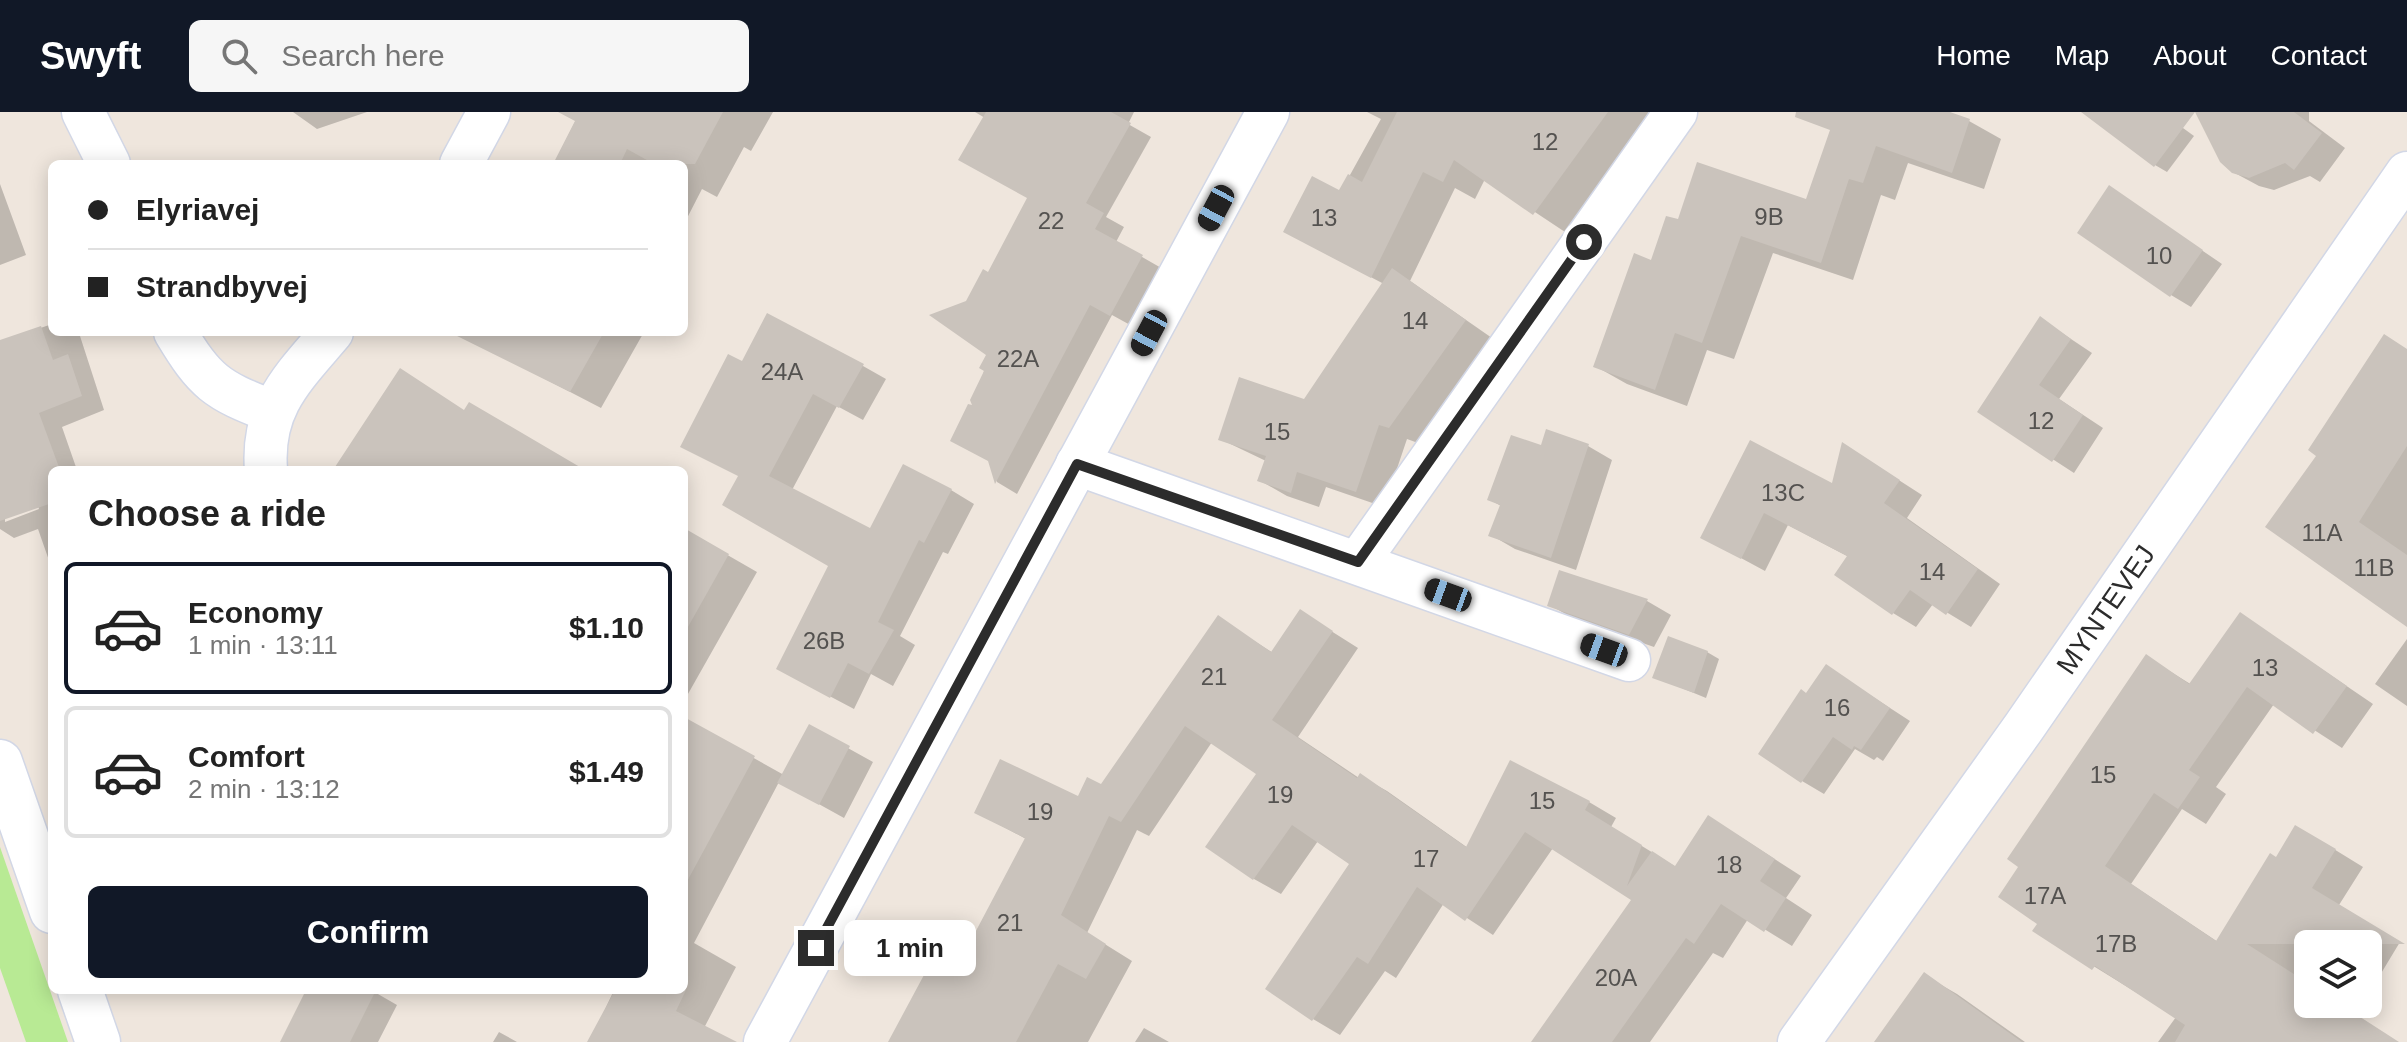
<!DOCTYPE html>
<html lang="en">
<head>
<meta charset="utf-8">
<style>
	:root { --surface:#fff; --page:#f6f6f6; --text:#222; --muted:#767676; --line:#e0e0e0; --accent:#111827 }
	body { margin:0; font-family:Helvetica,sans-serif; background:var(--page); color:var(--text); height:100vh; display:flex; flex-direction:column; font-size:30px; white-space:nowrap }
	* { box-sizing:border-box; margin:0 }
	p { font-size:26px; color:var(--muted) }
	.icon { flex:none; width:44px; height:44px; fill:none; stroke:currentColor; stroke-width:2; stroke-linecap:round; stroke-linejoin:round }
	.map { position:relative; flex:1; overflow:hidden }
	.details { position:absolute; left:48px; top:354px; width:640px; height:528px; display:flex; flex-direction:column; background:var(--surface); border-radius:12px; box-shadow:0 4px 20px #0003 }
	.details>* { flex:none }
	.guide { position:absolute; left:48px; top:48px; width:640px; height:176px; border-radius:12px; box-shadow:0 4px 20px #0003; display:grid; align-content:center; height:176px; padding:0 40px; background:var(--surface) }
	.controls { position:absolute; left:2294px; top:818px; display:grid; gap:16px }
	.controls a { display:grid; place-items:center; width:88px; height:88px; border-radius:12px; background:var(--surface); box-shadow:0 4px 20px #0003; font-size:40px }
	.end { position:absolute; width:36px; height:36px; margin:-18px; border:10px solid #2c2c2c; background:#fff; box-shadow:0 0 0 4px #fff }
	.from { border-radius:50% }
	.bubble { position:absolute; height:56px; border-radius:12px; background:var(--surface); box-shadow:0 4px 20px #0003; font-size:26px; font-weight:700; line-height:56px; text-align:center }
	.car { position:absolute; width:24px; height:48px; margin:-24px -12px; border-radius:10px; box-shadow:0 0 6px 2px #0007; background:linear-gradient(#222 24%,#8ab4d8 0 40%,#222 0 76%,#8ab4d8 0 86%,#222 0) }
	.guide b { display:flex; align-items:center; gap:28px; height:76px; font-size:30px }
	.guide b+b { border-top:2px solid var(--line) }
	.guide i { width:20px; height:20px; background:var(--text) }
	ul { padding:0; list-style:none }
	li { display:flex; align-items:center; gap:24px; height:132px; margin:0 16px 12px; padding:0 24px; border:4px solid var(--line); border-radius:12px }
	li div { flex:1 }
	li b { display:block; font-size:30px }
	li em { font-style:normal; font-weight:700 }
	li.on { border-color:var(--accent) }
	li>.icon { width:72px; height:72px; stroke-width:1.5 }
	h2 { padding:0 40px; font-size:36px; line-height:96px }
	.primary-button { display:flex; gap:16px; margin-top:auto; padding:16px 40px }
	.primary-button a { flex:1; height:92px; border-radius:12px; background:var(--accent); color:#fff; font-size:32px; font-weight:700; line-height:92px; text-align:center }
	header { display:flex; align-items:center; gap:48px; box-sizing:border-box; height:112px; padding:0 40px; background:var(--accent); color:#fff }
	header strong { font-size:38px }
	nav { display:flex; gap:44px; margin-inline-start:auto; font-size:28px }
	.search { width:560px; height:72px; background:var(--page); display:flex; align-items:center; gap:20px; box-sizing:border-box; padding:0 28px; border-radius:12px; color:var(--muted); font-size:30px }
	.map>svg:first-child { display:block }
	.green { fill:#b8ea94 }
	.shadow { fill:#0003; fill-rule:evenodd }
	.building { fill:#cac3bc }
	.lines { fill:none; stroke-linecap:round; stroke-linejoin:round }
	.street-casing { stroke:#d2d7e6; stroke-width:45 }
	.secondary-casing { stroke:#d2d7e6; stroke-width:47 }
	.street { stroke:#fff; stroke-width:42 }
	.secondary { stroke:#fff; stroke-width:44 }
	.route { stroke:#2c2c2c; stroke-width:10 }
	.labels { text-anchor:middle; stroke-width:7; stroke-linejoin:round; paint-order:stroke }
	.number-label { font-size:24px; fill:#545250 }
	.street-label { font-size:28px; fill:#2c2c2c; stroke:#fff }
</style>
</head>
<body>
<header>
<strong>Swyft</strong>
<div class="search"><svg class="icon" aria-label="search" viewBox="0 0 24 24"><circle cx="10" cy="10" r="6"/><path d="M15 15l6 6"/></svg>Search here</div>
<nav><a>Home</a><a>Map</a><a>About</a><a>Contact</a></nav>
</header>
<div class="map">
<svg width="2407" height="930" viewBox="0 0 2407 930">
	<rect width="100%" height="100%" fill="#efe6dd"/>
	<path class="green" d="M0,735L68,930H26L0,856Z"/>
	<path class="shadow" d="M293,0H367L317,17Z
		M580,0H773L751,39L744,35L717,85L702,77L684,112V52H554Z
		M975,0H1134L1128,12L1151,25L1106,105L1124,115L1116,130L1163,157L1132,214L1112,203L1017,382L997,370L975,297L988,242L967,191L989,162L1029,86L985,6Z
		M1367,0H1653L1565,120L1485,67L1475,87L1455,76L1410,169L1492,226L1418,331L1407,327L1384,395L1326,375L1319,395L1287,384L1259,368L1266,349L1220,327L1304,290L1384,172L1317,137L1340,81L1381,7Z
		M1838,0H1944L1969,9L2001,27L1984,77L1908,51L1895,88L1881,83L1853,168L1773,141L1734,247L1707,238L1687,294L1627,272L1595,254L1679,110L1807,89Z
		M2125,0H2161L2194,24L2167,60L2155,53Z
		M2197,0H2309V9L2345,36L2320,70L2310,64L2274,78L2259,74L2233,60Z
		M0,72L26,143L0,153Z
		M2109,75L2222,152L2191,195L2171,183Z
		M2041,207L2092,241L2059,287L2103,316L2074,361L1980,300Z
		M52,212V220H73L80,224L104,298L62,315L77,358H52V457L38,417L14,426L0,417V230ZM38,394L39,397L5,410V405Z
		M483,220H644L601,296L497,242Z
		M2407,238V513L2268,415Z
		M742,251L863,254L886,267L863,308L837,294L792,378L871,419L951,378L974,392L948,442L943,440L900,524L915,533L893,574L871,562L854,597L801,569L830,453L740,365Z
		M1588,334L1612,348L1576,458L1515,437L1491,423L1501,394L1489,387L1542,336Z
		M1866,347L1922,383L1907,406L2000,472L1971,515L1933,492L1916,515L1893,501L1849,445L1788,413L1765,459L1702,425L1833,373Z
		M684,418L757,460L684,589Z
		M1560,461L1647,489L1671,503L1654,535L1574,507L1550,493Z
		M1301,500L1358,536L1298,625L1359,666L1360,664L1387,679L1468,736L1589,690L1616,706L1611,715L1676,755L1736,722L1801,764L1786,786L1812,803L1792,834L1748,807L1723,846L1713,841L1650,930H1533L1634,788L1553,736L1493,823L1444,791L1396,866L1385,859L1340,923L1313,907L1352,752L1318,729L1281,782L1254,767L1258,661L1212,630L1149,724L1137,718L1087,821L1132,849L1088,930H891L969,836L1026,727L976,700L1079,687L1102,675L1218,506L1273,541Z
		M2241,502L2373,592L2342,636L2274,592L2216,675L2226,682L2206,712L2182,697L2131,772L2218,830L2276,747L2324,731L2363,755L2339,793L2400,830L2368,883V832H2308V892H2363L2356,903L2362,930H2158L2176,905L2035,818L2147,545L2192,573Z
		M2407,527V594L2375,572Z
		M1707,540L1719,547L1706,586L1655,565Z
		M1827,555L1910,609L1883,649L1877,645L1874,648L1855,637L1824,682L1802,669L1807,583Z
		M684,607L784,663L810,615L873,650L844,706L779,670L694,831L736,855L704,916L721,930H590L614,878H684Z
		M1924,863L1957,882L2025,930H1876Z
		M308,878H371L397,893L378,930H282Z
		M1144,916L1169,930H1135Z
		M499,920L517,930H493Z"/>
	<path class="building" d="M558,0H723L695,52H654L627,37L620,52H553L575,9Z
		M986,0H1111L1131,11L1086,91L1104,101L1095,117L1143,143L1110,204L1090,193L995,372L988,349L950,329L968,292L972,293L970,288L984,259L979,256L986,243L929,203L966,189L983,157L988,160L1027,86L958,48Z
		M1397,0H1608L1533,103L1454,48L1443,70L1423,60L1371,166L1283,120L1312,64L1339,78L1348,62L1362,70Z
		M1796,0H1950L1970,7L1952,61L1876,34L1863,71L1849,67L1821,151L1741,124L1702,231L1675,221L1655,278L1593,255L1634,141L1651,148L1666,104L1678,107L1697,50L1806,87L1830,18L1795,5Z
		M2081,0H2195L2154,55Z
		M2195,0H2294L2322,21L2294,58L2285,51L2249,66L2232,61L2220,50Z
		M2109,73L2203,138L2170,185L2077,121Z
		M1392,156L1466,208L1389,316L1379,313L1356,380L1297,360L1291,381L1257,369L1266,344L1218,328L1239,265L1304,287Z
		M767,201L864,252L839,296L813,282L769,364L870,416L903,352L952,377L924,431L919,428L878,510L894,518L869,562L848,551L830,586L776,557L828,454L722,393L738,364L680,335L728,242L742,249Z
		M2040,204L2071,227L2039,273L2083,303L2052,350L1977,300Z
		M41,214L53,248L68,242L82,284L39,301L60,358H52V391L0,409V228Z
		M449,220H604L570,280Z
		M2384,222L2407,237V334L2359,410L2407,443V515L2265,415L2316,344L2308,338Z
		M400,256L464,298L469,290L585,358H333Z
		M1546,317L1589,332L1551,446L1488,424L1500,393L1487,388L1511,323L1541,333Z
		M1750,328L1832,371L1842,330L1900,368L1884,391L1978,457L1946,503L1910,478L1892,503L1834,463L1847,444L1764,401L1741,447L1700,426Z
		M684,416L729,442L684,522Z
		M1559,458L1648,487L1629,523L1547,494Z
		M1300,497L1333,519L1272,608L1357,666L1360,661L1466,735L1510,648L1590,689L1585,698L1642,733L1627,774L1652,739L1675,754L1708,703L1775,747L1760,769L1786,786L1764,820L1721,792L1694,832L1686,826L1612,930H1531L1631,788L1525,720L1465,809L1417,775L1368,852L1357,845L1312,909L1265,877L1349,752L1292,713L1253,768L1205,735L1256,662L1185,614L1121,710L1109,704L1061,803L1106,832L1086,867L1058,852L1016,930H888L946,822L968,834L1025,726L974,701L1000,647L1078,684L1087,665L1101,672L1218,503L1271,540Z
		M2240,500L2347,574L2313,622L2247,575L2189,658L2200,665L2178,697L2154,681L2105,754L2216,829L2270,741L2276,745L2295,713L2336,737L2312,776L2405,832H2247L2308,871V892H2340L2399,930H2175L2185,913L2095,854L2092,858L2032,819L2037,812L1998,785L2018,755L2007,747L2146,542L2189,572Z
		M1668,524L1708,539L1694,581L1652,566Z
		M1826,552L1890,596L1861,638L1854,634L1852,638L1833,625L1801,671L1758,642L1801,577L1806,581Z
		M684,605L755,644L684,775Z
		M809,612L850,634L819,693L777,671Z
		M1924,860L2022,930H1874Z
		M306,878H376L350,930H280Z
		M615,878H686L676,899L737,930H587Z"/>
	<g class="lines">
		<g class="street-casing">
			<g id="street">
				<path d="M83,0L109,52"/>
				<path d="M461,52L489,0"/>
				<path d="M175,220C205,270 216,278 271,299"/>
				<path d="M1077,352L1629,548"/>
				<path d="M266,358C261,294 294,265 332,220"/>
				<path d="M1358,450L1676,0"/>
				<path d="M765,930L1268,0"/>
				<path id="s1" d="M1799,930L2024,615L2407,61"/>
			</g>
		</g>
		<g class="secondary-casing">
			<path id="secondary" d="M0,650L52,799
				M80,878L98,930"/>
		</g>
		<use href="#street" class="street"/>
		<use href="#secondary" class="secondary"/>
	</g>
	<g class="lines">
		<path class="route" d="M816,836L1077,352L1358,450L1584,130"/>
	</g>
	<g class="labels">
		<g class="number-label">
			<text x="1545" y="38">12</text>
			<text x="1769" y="113">9B</text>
			<text x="1324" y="114">13</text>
			<text x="1051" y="117">22</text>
			<text x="2159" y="152">10</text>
			<text x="1415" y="217">14</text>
			<text x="1018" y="255">22A</text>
			<text x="782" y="268">24A</text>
			<text x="2041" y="317">12</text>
			<text x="1277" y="328">15</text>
			<text x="1783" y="389">13C</text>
			<text x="2322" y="429">11A</text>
			<text x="2374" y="464">11B</text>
			<text x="1932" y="468">14</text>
			<text x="824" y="537">26B</text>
			<text x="2265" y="564">13</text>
			<text x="1214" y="573">21</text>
			<text x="1837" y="604">16</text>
			<text x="2103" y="671">15</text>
			<text x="1280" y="691">19</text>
			<text x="1542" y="697">15</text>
			<text x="1040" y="708">19</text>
			<text x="1426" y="755">17</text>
			<text x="1729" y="761">18</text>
			<text x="2045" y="792">17A</text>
			<text x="1010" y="819">21</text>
			<text x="2116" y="840">17B</text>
			<text x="1616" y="874">20A</text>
		</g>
		<g class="street-label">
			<text dy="10" stroke="none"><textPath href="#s1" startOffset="530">MYNTEVEJ</textPath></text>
		</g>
	</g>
</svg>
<div class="controls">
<a><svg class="icon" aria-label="layers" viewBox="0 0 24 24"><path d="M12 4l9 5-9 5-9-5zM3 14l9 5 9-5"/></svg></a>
</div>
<i class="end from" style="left:1584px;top:130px"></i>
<i class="end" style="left:816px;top:836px"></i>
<div class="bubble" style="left:844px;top:808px;width:132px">1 min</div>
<i class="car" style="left:1216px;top:96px;rotate:208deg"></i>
<i class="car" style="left:1149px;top:221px;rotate:208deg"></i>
<i class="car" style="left:1448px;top:483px;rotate:290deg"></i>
<i class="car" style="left:1604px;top:538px;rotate:290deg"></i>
<div class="guide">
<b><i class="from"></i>Elyriavej</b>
<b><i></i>Strandbyvej</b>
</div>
<section class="details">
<h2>Choose a ride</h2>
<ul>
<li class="on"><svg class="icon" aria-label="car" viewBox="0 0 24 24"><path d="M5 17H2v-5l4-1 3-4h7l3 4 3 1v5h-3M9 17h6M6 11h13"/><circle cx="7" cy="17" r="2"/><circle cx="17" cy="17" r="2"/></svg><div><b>Economy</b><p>1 min · 13:11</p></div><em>$1.10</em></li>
<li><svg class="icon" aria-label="car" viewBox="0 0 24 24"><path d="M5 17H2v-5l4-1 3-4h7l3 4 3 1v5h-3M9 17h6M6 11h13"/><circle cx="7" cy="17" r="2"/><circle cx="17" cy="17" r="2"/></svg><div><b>Comfort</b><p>2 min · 13:12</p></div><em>$1.49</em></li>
</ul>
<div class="primary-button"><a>Confirm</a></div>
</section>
</div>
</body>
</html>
